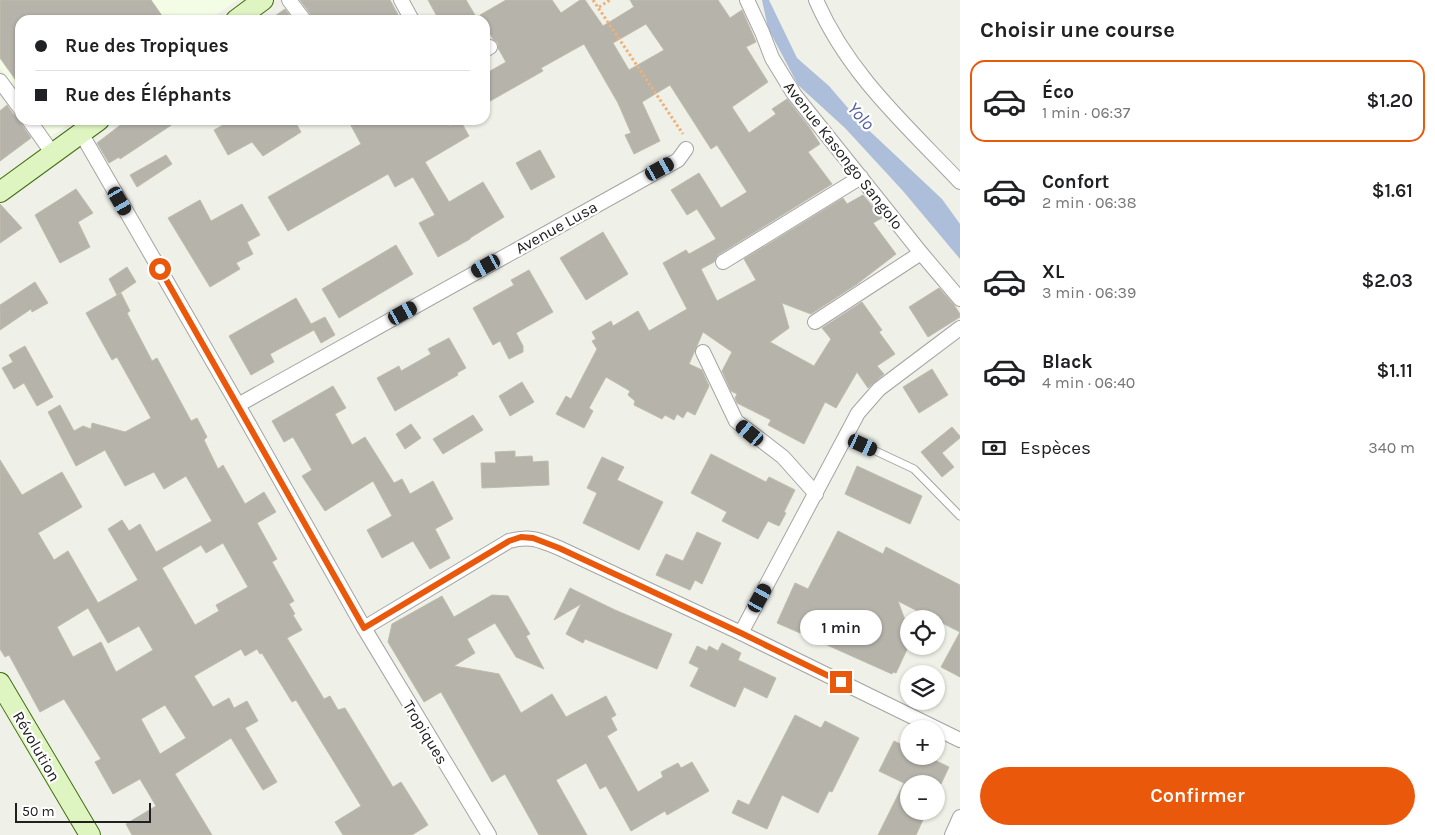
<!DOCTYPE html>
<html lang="fr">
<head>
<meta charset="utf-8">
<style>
	:root { --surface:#fff; --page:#f2f2f2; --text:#202124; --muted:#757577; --line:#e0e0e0; --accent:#ea580c }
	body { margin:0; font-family:Karla,sans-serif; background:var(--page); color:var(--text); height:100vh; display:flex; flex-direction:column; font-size:19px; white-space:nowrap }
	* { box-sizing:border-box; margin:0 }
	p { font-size:16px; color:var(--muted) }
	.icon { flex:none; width:28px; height:28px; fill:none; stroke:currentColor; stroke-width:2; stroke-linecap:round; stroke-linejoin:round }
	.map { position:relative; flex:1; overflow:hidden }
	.drawer { display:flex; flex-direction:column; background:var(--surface); width:475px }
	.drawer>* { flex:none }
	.hud { position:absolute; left:15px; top:15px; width:475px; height:110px; border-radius:15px; box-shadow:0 1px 4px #0004; display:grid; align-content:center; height:110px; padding:0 20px; background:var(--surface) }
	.controls { position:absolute; left:900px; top:610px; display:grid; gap:10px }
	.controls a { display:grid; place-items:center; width:45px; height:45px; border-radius:50%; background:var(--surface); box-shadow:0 1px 4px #0004; font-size:25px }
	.scale { position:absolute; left:15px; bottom:12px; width:136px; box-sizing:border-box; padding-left:5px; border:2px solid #202020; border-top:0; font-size:14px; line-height:18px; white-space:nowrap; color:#202020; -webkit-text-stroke:4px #fff; paint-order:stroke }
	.end { position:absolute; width:22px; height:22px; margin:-11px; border:6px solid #ea580c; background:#fff; box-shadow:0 0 0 2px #fff }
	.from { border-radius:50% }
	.bubble { position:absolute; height:35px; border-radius:18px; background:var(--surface); box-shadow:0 1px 4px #0004; font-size:16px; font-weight:600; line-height:35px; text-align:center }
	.car { position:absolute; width:15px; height:30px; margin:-15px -8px; border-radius:6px; box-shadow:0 0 4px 1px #0007; background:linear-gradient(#222 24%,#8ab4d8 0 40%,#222 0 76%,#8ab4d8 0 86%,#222 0) }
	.hud b { display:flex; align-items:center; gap:18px; height:48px; font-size:19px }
	.hud b+b { border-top:1px solid var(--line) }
	.hud i { width:12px; height:12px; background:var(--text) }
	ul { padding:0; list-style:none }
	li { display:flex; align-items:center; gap:15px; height:82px; margin:0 10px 8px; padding:0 10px; border:2px solid transparent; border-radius:15px }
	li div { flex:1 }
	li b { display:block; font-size:19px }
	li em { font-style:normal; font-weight:600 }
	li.active { border-color:var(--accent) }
	li>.icon { width:45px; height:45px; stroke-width:1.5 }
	h2 { padding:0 20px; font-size:22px; line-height:60px }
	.pay { display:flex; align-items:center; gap:12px; height:55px; padding:0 20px; font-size:19px }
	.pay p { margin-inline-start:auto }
	.action { display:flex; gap:10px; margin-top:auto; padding:10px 20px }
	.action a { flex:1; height:58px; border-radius:30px; background:var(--accent); color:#fff; font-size:20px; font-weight:600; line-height:58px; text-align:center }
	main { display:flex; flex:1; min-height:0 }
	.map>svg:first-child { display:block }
	.education { fill:#f3fce4 }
	.water { fill:#acbed9 }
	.building { fill:#b5b3aa; stroke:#c0bcab; fill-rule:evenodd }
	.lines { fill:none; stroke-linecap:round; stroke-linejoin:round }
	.lane-casing { stroke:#a4a4a4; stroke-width:9 }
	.street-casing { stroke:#a4a4a4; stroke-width:16 }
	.secondary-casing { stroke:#416f0f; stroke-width:22 }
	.path { stroke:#eeb17a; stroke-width:3; stroke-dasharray:2.5 2.5; stroke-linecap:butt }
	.lane { stroke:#fff; stroke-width:7 }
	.street { stroke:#fff; stroke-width:14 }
	.secondary { stroke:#def4c1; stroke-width:20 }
	.route { stroke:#ea580c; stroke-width:6 }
	.labels { text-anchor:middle; stroke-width:4.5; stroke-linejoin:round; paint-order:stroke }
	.street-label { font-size:16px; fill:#202020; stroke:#fff }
	.water-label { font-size:18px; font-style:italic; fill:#545fa8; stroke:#fff }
</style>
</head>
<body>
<main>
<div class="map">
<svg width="960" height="835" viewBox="0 0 960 835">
	<rect width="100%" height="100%" fill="#eff0e7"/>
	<path class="education" d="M0,0H237L210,20H20V96L0,68Z
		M37,120H74L49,138Z"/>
	<path class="water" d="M762,0H769L797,58L829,86L860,122L942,199L960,224V259L903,191L845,128L798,85L768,28Z"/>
	<path class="building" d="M0,0H151L165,20H20V86L0,58Z
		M300,0H390L401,20H313L311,15Z
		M428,0H466L478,20H439Z
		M506,0H552L561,13L580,0H585L603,26L634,7L630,0H718L730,18L742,10L756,42L746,47L768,82L732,107L749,133L776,114L772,109L787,99L809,127L820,144L808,152L832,184L718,255L714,262L701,269L717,301L756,280L744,259L843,198L847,204L863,195L882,218L873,223L896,254L857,284L811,314L782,303L789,328L770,342L814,366L831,339L822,328L862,302L882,330L879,332L895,354L877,366L884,374L868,388L857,372L836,408L825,402L804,444L768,425L771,420L737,403L735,398L737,394L731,391L722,371L732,352L703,332L689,364L702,370L709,386L695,415L687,411L683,418L677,414L674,420L665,415L662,419L634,405L635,401L628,395L630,391L606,377L589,408L593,411L584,428L556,414L566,396L571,399L597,349L592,341L596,339L592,332L611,321L613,326L638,311L649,331L687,309L663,263L686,250L689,254L716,239L697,209L687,215L671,190L699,173L721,208L747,192L717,145L711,149L670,85L642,102L660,141L634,154L625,135L631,133L618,103L584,44L541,68L543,71L485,104V74L506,62L498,48V43L493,39L485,25V20H482L480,15ZM646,24L664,50L629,70L613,43Z
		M285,9L293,20H269Z
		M7,105L13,114L20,117L22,125L31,138L0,161V111Z
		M127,120H179L120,159L119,157L109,163L97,143Z
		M232,120H294L301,132L263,156L252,142L228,155L214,130Z
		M348,120H447L450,126L460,120L469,136L425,162L449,202L483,182L504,217L470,238V239L438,257L419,223L435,215L413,177L395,187L388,174L288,231L268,197L361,144Z
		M540,150L555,177L531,190L516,163Z
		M166,155L172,164L137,187L130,175Z
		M76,189L93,213L78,222L90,247L60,263L35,215Z
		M200,200L211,221L242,204L260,235L247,242L253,254L236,263L240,269L210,287L168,218Z
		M0,204L22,228L0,243Z
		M603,232L628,274L586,300L560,258Z
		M396,245L413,274L339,318L322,289Z
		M127,267L136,282L117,295L109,279Z
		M529,270L553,312L516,333L523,346V352L509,359L500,341L493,345L473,308L514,285L511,280Z
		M35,282L48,303L32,312L31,309L0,330V305Z
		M939,288L954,305L960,314V317L928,337L909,307Z
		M121,293L130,311L127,313L152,361L157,358L191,421L197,418L207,437L204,440L218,469L223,465L245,504L264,492L276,512L257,523L277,559L272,562L294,601L289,604L295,614L293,615L302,630L287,638L324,699L330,696L338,710L345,708L393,787L401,782L428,825L412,835H343L335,822L361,806L296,700L292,702L262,653L260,654L257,649L245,656L241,649L194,676L213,707L229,698L234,708L247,701L258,721L245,728L277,782L263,790L231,738L175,774L212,835H132L126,824L156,806L140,779L113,794L95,762L101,759L64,699L40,712L9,655L5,657L0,649V460L22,495L62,472L82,507L38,533L54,560L68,551L98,603L138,580L108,529L122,520L129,531L140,524L156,552L212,521L186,476L164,489L154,472L125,486L105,450L76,466L48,412L60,405L74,431L83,426L91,429L92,423L125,432L151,418L117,357L112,360L86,313ZM223,543L248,587L216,605L219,611L195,625L162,568L201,545L206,553ZM88,608L108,643L139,626L153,650L116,672L101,642L73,657L57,627ZM165,705L186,738L160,754L141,719Z
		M296,298L311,324L325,317L335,335L321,343L314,330L270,354L274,362L251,375L229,336Z
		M449,338L466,368L457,373L458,375L395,411L377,378L399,366L401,371L431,354L428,349Z
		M25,346L53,397L37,406L24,383L14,389L2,368L13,362L9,355Z
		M932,369L948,395L919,413L903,387Z
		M522,382L534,402L510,416L499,396Z
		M333,386L346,408L335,414L352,445L365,437L394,483L402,479L410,494L433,481L453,519L435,529L450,558L430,569L413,541L382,558L367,530L392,516L373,481L325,511L302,476L312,470L293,437L284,442L272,421Z
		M473,415L483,430L443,454L433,439Z
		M411,424L421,438L405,449L396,434Z
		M952,427L960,436V438L942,453L954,467L942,477L921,452Z
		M515,451V457L532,456L533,462L548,461L549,485L482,488L481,463H496L495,452Z
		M711,454L766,482L769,477L795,490L784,512L786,513L779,526L768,521L758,539L722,521L727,512L691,493Z
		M602,457L624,467L617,480L663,502L639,550L583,523L597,493L587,488Z
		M857,466L922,496L910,524L845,494Z
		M838,531L883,554L886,547L960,585V677L941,667L960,632L936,620V619H933L898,601L909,631V645L896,673L893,672L892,674L827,645L833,635L804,622L800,633L777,623L795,583L808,589Z
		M697,532L721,543L702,584L695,580L690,590L656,575L666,554L683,561Z
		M570,588L615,610L672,634L657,669L585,639L583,643L566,634L581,604L554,620Z
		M492,595L508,596L530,634L526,636L544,669L516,657L495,623L467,639L475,653L454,666L499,674L521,713L552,694L566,717L606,696L616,715L611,718L617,730L607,736L638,792L663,777L661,772L678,763L681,768L692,762L709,791L667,815L665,811L631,831L606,786L600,789L586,763L556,780L587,835H539L505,774L492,782L441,692L424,702L388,642L392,624L442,596L454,617Z
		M722,643L741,653L738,660L776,678L767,698L744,687L735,707L690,686L699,668L689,663L697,646L707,651L709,646L718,651Z
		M795,715L821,728L825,721L859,738L832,792L829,791L818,813L782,795L767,829L732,813L738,800L749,805Z
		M894,741L909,748V756H926L949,767L941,784H909V811H927L916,835H878L904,783L879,771Z"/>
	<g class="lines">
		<g class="lane-casing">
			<path id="lane" d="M846,437L914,469L960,516"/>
		</g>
		<g class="street-casing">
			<path id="street" d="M289,0L304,20
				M401,0L412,20
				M747,0L762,32L772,58L794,94L921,253L960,299
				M816,0C848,74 906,125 960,182
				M485,50L490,47
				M0,81L20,108
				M29,120L53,154
				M81,133L238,405L364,628L489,835
				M723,262L861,177
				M815,322L921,253
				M703,352L736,421L783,457L816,494
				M238,405L678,160L686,149
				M364,628L509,541C530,535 540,540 559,548L741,633L960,740
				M741,633L858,413L879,389L960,328
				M952,835L960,817"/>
		</g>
		<g class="secondary-casing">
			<path id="secondary" d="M236,20L263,0
				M0,192L99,120
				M0,683L90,835"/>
		</g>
		<path class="path" d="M593,0L683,134
			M599,7L610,0"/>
		<use href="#lane" class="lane"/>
		<use href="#street" class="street"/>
		<use href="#secondary" class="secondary"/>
	</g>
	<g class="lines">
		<path class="route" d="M160,269L364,628L509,541L521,537L533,538L559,548L741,633L841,682"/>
	</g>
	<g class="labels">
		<g class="street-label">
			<text transform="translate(844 155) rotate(52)" y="6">Avenue Kasongo Sangolo</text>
			<text transform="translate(556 227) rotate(-29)" y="6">Avenue Lusa</text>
			<text transform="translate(426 732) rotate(59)" y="6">Tropiques</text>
			<text transform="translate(37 746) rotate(60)" y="6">Révolution</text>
		</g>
		<g class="water-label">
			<text transform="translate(861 116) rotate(48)" y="6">Yolo</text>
		</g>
	</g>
</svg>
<div class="controls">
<a><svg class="icon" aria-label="locate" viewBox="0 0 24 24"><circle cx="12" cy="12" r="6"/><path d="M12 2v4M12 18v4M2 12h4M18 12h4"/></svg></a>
<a><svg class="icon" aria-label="layers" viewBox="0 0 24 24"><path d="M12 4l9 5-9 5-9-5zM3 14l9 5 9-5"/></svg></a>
<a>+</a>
<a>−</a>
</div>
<div class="scale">50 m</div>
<i class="end from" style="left:160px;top:269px"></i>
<i class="end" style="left:841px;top:682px"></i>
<div class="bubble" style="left:800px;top:610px;width:82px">1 min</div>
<i class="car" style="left:660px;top:169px;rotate:61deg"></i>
<i class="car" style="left:120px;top:201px;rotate:150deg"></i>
<i class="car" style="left:486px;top:266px;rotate:241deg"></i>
<i class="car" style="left:403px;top:313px;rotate:61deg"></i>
<i class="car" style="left:750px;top:433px;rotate:310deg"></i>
<i class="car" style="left:863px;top:445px;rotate:115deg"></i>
<i class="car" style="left:760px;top:598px;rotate:29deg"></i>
<div class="hud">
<b><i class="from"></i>Rue des Tropiques</b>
<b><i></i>Rue des Éléphants</b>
</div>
</div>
<section class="drawer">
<h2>Choisir une course</h2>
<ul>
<li class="active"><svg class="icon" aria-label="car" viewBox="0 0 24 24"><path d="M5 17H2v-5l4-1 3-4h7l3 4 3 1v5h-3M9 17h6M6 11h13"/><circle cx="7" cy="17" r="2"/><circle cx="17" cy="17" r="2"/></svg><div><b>Éco</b><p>1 min · 06:37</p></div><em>$1.20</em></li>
<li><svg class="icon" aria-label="car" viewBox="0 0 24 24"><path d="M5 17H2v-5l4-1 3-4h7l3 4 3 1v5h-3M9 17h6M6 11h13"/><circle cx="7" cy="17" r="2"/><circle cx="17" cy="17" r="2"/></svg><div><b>Confort</b><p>2 min · 06:38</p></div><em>$1.61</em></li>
<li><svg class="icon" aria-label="car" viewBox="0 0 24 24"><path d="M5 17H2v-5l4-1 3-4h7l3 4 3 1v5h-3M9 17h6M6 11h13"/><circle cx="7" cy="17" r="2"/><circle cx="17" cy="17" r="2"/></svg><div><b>XL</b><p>3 min · 06:39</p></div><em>$2.03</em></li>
<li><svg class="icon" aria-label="car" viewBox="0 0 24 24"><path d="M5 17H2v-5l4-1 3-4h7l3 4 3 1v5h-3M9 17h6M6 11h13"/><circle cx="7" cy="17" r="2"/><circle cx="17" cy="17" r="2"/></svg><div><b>Black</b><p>4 min · 06:40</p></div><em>$1.11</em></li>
</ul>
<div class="pay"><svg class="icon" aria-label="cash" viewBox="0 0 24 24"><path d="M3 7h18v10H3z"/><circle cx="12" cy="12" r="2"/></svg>Espèces<p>340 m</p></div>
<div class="action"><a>Confirmer</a></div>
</section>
</main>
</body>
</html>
